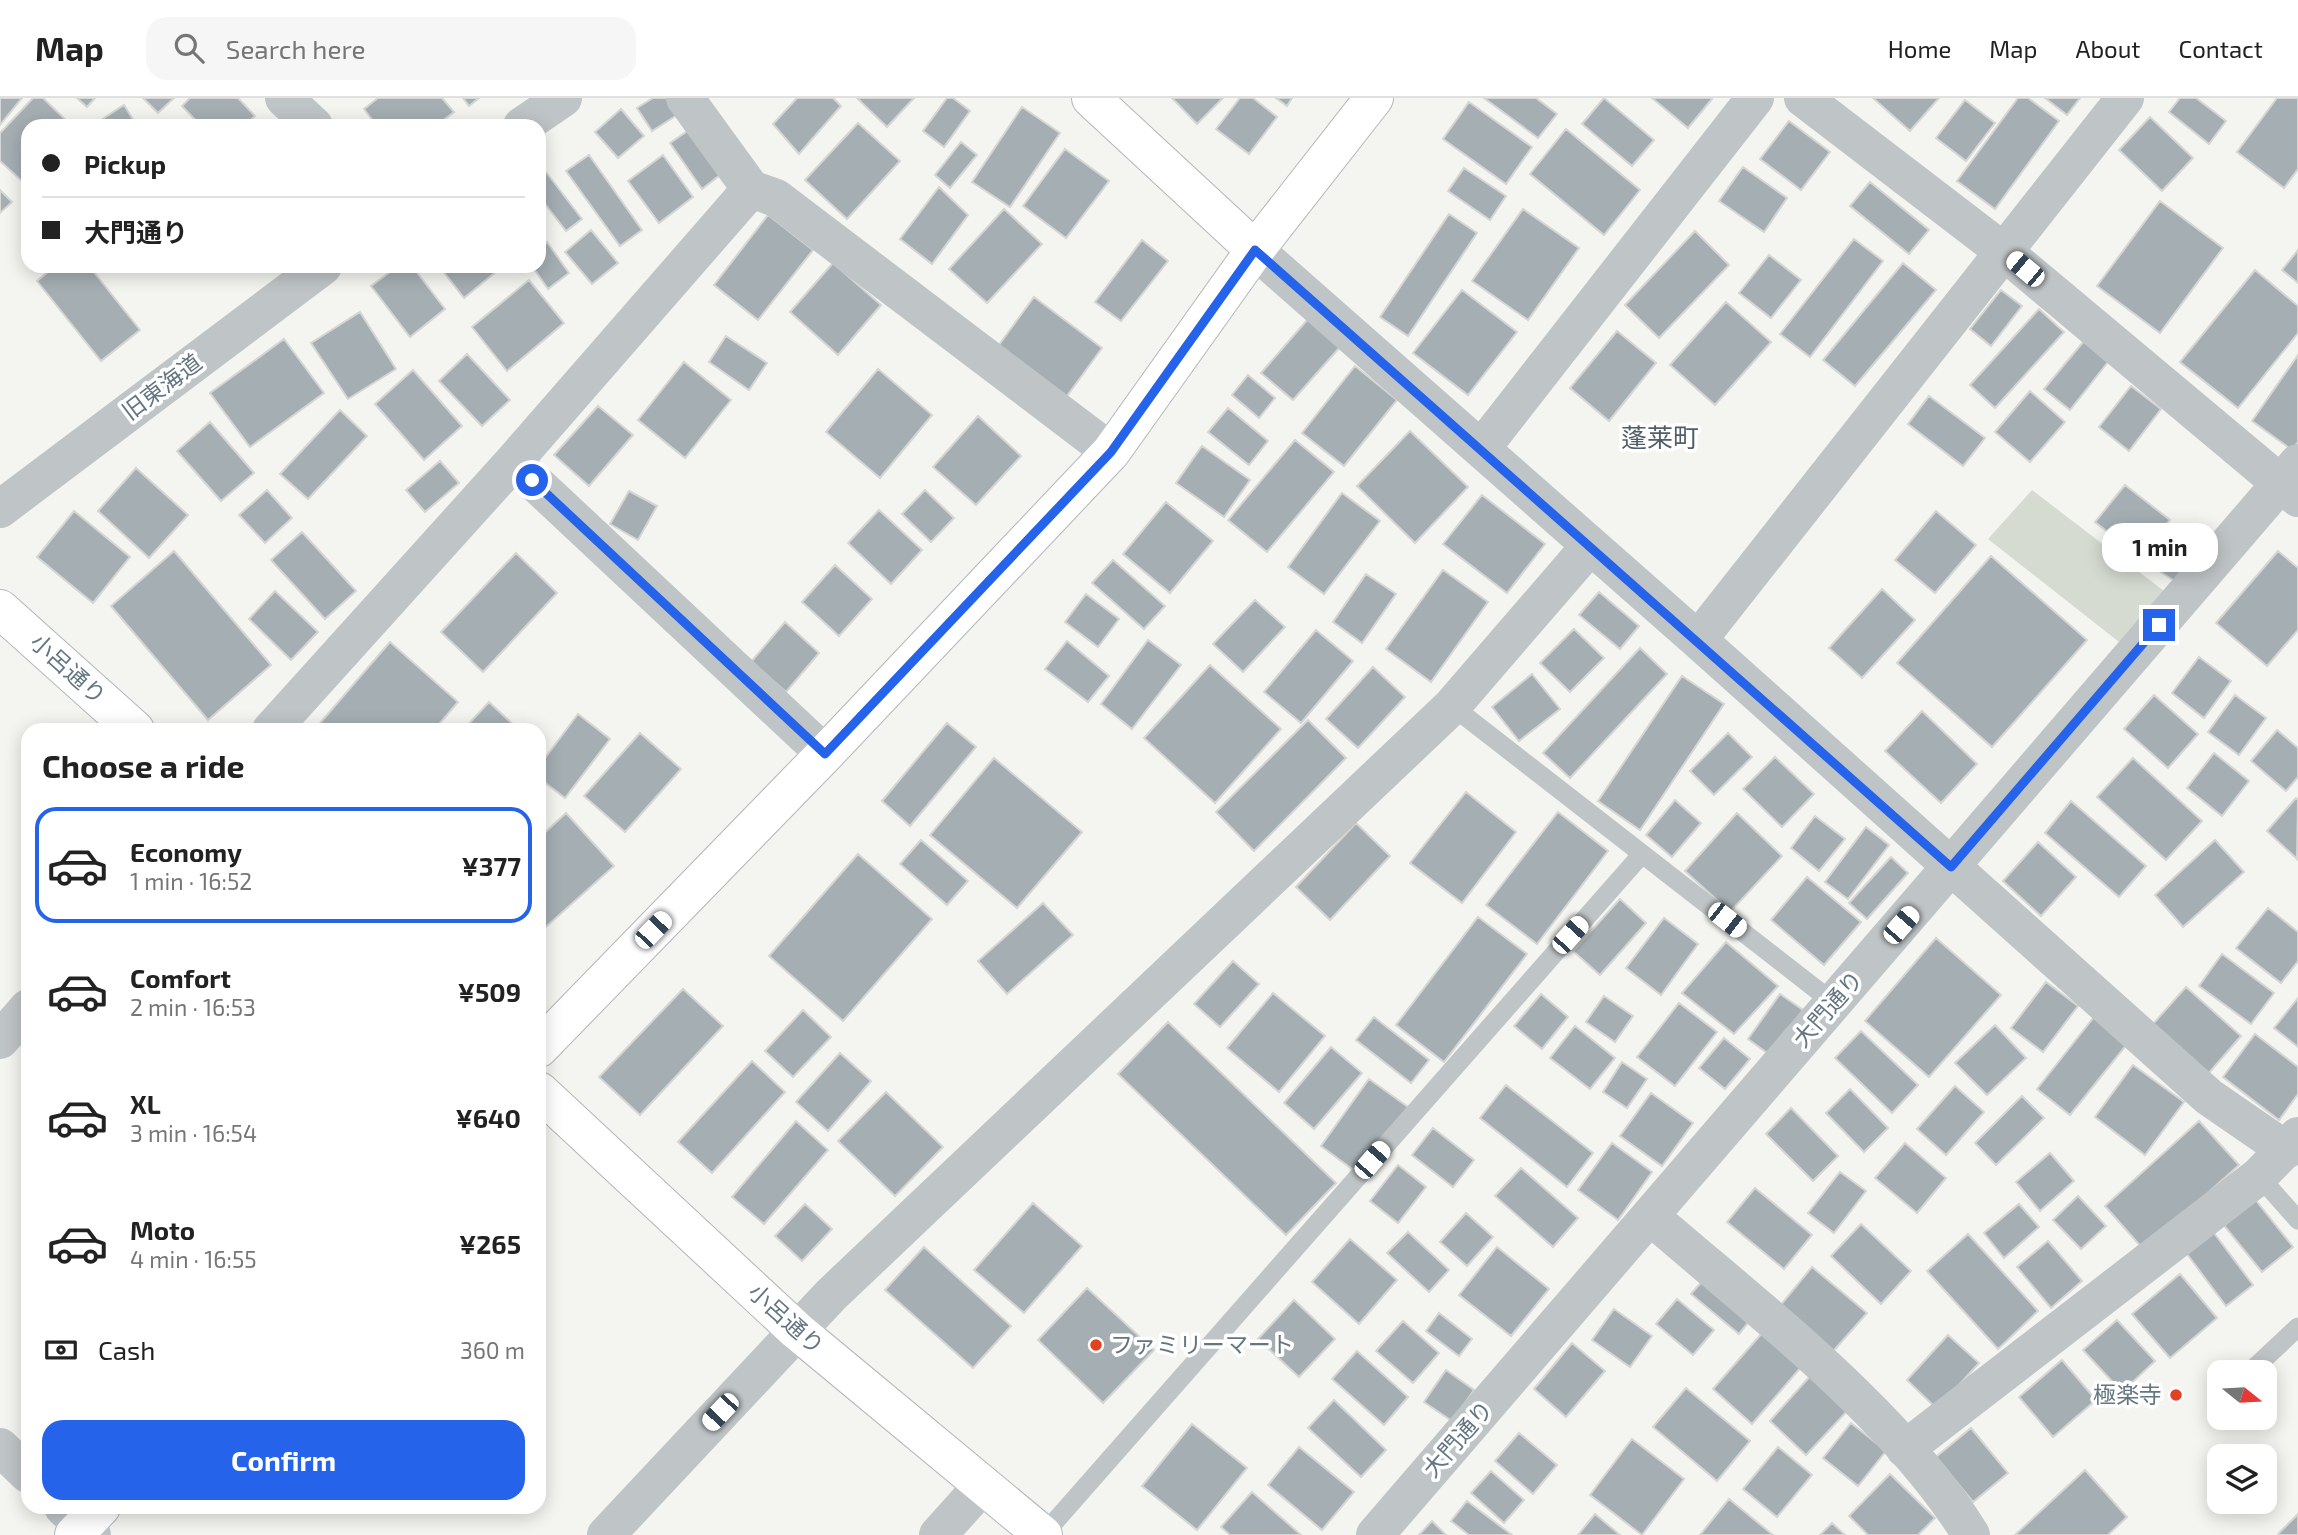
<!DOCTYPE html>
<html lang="en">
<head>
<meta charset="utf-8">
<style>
	:root { --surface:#fff; --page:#f6f6f6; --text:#222; --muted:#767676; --line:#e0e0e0; --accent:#2563eb }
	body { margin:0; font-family:"Exo 2","Noto Sans JP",sans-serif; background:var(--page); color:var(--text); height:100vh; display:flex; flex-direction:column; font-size:26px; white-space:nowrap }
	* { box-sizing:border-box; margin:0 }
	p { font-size:23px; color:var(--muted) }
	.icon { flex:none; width:38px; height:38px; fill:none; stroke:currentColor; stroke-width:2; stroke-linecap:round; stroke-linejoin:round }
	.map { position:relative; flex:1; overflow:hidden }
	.drawer { position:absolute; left:21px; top:625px; width:525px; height:791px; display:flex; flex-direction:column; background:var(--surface); border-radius:21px; box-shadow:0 4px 18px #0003 }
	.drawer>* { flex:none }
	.banner { position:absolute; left:21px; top:21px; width:525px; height:154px; border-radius:21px; box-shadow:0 4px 18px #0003; display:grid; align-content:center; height:154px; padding:0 21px; background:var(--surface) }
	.needle { width:46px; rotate:108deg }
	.buttons { position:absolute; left:2207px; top:1262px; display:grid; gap:14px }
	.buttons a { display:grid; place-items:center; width:70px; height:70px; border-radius:14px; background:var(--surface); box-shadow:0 4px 18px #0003; font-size:35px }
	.end { position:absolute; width:32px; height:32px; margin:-16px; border:9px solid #2563eb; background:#fff; box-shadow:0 0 0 4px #fff }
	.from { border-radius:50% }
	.bubble { position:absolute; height:49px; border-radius:21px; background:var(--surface); box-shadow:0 4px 18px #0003; font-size:23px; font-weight:700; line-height:49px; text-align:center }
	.car { position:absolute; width:21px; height:42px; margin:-21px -10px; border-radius:9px; box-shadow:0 0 5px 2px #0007; background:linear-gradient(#fff 24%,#345 0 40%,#fff 0 76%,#345 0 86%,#fff 0) }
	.banner b { display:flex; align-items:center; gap:24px; height:66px; font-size:26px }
	.banner b+b { border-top:2px solid var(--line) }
	.banner i { width:18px; height:18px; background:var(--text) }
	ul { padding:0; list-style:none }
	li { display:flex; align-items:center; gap:21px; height:116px; margin:0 14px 10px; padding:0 7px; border:4px solid transparent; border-radius:21px }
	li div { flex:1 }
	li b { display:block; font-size:26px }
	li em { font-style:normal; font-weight:700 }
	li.current { border-color:var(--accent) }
	li>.icon { width:63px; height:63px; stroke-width:1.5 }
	h2 { padding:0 21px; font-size:32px; line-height:84px }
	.pay { display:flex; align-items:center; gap:18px; height:77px; padding:0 21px; font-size:26px }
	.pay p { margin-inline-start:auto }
	.primary-button { display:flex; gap:14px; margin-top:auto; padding:14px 21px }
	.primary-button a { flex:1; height:80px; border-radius:21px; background:var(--accent); color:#fff; font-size:28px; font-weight:700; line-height:80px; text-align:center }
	header { display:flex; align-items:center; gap:42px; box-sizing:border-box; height:98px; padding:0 35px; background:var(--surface); border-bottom:2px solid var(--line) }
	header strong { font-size:33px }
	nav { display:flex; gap:38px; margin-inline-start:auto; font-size:24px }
	.search { width:490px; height:63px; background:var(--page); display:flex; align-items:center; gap:18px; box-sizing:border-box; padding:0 24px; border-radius:21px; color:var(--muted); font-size:26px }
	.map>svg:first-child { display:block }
	.green { fill:#d5dbd1 }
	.building { fill:#a5afb3; stroke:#d5d5d3; stroke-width:2 }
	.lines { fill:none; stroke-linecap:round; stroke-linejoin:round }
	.secondary-casing { stroke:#b1b7bb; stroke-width:40 }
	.lane { stroke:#bfc4c6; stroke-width:19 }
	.street { stroke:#bfc4c6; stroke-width:38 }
	.secondary { stroke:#fff; stroke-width:38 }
	.route { stroke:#2563eb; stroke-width:9 }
	.poi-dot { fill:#e34222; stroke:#fff; stroke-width:2.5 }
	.labels { text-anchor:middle; stroke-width:7; stroke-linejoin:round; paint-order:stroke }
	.street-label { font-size:23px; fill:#637681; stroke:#fff }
	.poi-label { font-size:23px; fill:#637681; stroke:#fff; text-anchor:start }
	.quarter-label { font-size:26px; fill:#515e66; stroke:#fff }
</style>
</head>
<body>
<header>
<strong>Map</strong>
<div class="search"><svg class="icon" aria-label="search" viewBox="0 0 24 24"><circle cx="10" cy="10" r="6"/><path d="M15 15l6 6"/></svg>Search here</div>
<nav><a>Home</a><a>Map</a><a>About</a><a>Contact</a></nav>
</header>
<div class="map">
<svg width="2298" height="1437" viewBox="0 0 2298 1437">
	<rect width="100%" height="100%" fill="#f4f4f0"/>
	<path class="green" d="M2032,392L2164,493L2119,544L1988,441Z"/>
	<path class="building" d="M0,0H22L0,27Z
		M33,0H43L72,28H28V80L24,85L0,63V35Z
		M77,0H95L87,9Z
		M143,0H174L158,15Z
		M190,0H238L255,18L244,28H201L182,8Z
		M378,0H442L454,14L436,28H377L364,11Z
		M463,0H479L469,8Z
		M653,0H666L677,17L652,33L637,10Z
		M797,0H833L841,8L799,56L773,26Z
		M857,0H914L887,29Z
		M947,0H953L970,13L944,49L923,33Z
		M1172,0H1223L1197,26Z
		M1240,0H1253L1277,19L1249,56L1216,31Z
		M1276,0H1292L1287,8Z
		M1484,0H1536L1557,16L1538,40Z
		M1604,0L1654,42L1632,68L1582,26Z
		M1652,0H1710L1712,1L1688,30Z
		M1873,0H1939L1910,33Z
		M2018,0H2028L2059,23L1995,111L1957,83Z
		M2045,0H2080L2067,17Z
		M2180,0H2196L2226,23L2209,46L2169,14Z
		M2277,0H2298V71L2284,90L2237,54Z
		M1965,2L1995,25L1966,63L1936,40Z
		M1469,4L1532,49L1506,86L1443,41Z
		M124,7L137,28H92Z
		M1022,9L1060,35L1010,109L972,84Z
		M621,11L644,38L618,60L595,34Z
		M2150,19L2193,60L2162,93L2119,52Z
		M1789,23L1830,54L1801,92L1760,61Z
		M858,25L900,63L847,121L805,82Z
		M1566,31L1640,92L1604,137L1530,76Z
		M689,32L720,77L702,91L670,45Z
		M961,44L977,57L950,90L935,77Z
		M1065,51L1109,83L1066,140L1023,108Z
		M589,57L642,132L620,148L566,73Z
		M663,57L693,99L659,125L628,83Z
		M539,65L582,121L566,133L539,98Z
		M1743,69L1787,100L1764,134L1719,103Z
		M1464,70L1506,98L1490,122L1448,93Z
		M1870,84L1929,132L1909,156L1850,108Z
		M939,89L968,117L932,166L900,141Z
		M0,92L12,104L0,115Z
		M2160,103L2223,150L2160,235L2097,188Z
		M1004,111L1042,146L987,205L949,171Z
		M1523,111L1579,150L1528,222L1472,183Z
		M1449,116L1477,135L1408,238L1380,219Z
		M768,117L813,152L758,222L714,187Z
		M591,132L618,165L592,186L565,154Z
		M1695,133L1729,167L1659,240L1625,207Z
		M1854,141L1883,163L1810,259L1780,236Z
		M1142,142L1168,163L1121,223L1095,204Z
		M547,144L569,175L548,191L532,168H539V150Z
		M2298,152V185L2282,172Z
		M1769,157L1801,182L1771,220L1739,195Z
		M833,165L881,207L838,257L790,214Z
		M1903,165L1936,192L1855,288L1823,262Z
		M55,168H89L140,232L101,263L37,183Z
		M398,168H412L445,211L410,239L371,188Z
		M439,168H503L464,200Z
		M2255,172L2298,208V235L2238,310L2180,264Z
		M529,182L564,225L507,273L472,229Z
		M1462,192L1517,234L1468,297L1413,255Z
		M2001,192L2022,208L1991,248L1970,231Z
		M1034,199L1102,250L1064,302L996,251Z
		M1726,204L1771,244L1715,307L1670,267Z
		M2039,211L2064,234L1995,310L1970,287Z
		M360,214L396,271L348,301L311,245Z
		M1308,221L1340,249L1293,302L1261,275Z
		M1617,233L1656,265L1609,323L1570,290Z
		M726,238L767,265L749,292L709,264Z
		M284,241L324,295L250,349L210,295Z
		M2084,243L2108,264L2070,312L2044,291Z
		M467,256L510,302L482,328L439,283Z
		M2298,257V344L2292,352L2252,323Z
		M684,264L731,302L685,360L638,322Z
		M1355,268L1397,302L1344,368L1302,335Z
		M878,271L932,317L880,380L826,334Z
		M413,272L462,328L424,362L375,306Z
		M1248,277L1275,300L1259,320L1232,297Z
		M2131,288L2161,311L2129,353L2099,329Z
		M2030,293L2065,324L2030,364L1995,334Z
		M1929,298L1985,340L1963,368L1908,326Z
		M598,308L633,337L589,388L554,357Z
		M1228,310L1268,343L1249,367L1208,334Z
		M340,312L367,338L308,401L280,376Z
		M978,318L1021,358L976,407L933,369Z
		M210,324L254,375L221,403L177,353Z
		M1410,333L1468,389L1415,445L1357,388Z
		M1295,342L1334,374L1267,454L1228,422Z
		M1202,348L1250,382L1224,419L1176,385Z
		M440,363L459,385L425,414L406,392Z
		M136,370L188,417L149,460L98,413Z
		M2125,387L2170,422L2140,459L2095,424Z
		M267,392L292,420L265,445L239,417Z
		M925,392L954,420L931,444L902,416Z
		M629,393L657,408L638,442L610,426Z
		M1342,395L1380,423L1324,496L1288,469Z
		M1482,397L1545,446L1507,495L1443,446Z
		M1166,404L1213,443L1170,495L1123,456Z
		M879,412L922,452L891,486L848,445Z
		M74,413L130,459L93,505L37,459Z
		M1936,413L1976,447L1935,495L1895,462Z
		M302,434L356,493L325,521L271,462Z
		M2186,435L2203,448L2178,485L2159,473Z
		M174,453L271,567L208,622L111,508Z
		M2278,453L2298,470V532L2267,568L2216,525Z
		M516,455L557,495L483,574L441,534Z
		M1991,458L2087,542L1992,649L1897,565Z
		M1113,462L1165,508L1144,531L1092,485Z
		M835,467L872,501L839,538L802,504Z
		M1443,472L1488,504L1431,584L1386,551Z
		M1366,476L1396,496L1362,545L1333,524Z
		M1882,491L1915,522L1862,580L1829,550Z
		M275,493L318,534L291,562L249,521Z
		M1599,494L1639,528L1620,551L1579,517Z
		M1086,496L1119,521L1098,549L1065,524Z
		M1255,502L1285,529L1243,574L1213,546Z
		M785,524L819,555L786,594L751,564Z
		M1574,531L1604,560L1570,594L1540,565Z
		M1316,532L1353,563L1301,625L1264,594Z
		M1148,542L1181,567L1132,631L1101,606Z
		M1067,543L1109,578L1088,604L1045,571Z
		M390,544L458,604L434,632H314Z
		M1640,550L1667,576L1570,680L1543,655Z
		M2199,559L2231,583L2204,620L2172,595Z
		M1210,567L1281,631L1215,705L1144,640Z
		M1373,569L1405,599L1358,650L1326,621Z
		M1532,576L1560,611L1519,643L1492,609Z
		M1682,578L1724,606L1640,732L1598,703Z
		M2154,597L2198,636L2168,670L2124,631Z
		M2235,597L2266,620L2239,657L2208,634Z
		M489,604L519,632H463Z
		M1922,613L1977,666L1941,705L1885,653Z
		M578,616L610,641L565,700L539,680V668Z
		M1308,622L1346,660L1254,753L1216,714Z
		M947,625L976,649L910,728L882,703Z
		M2277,632L2298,650V679L2286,693L2251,663Z
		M640,635L681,671L625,734L584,698Z
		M1728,635L1752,659L1714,697L1690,673Z
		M2214,655L2249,683L2222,718L2187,690Z
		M1775,659L1814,696L1782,729L1743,691Z
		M994,660L1082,734L1017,810L930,737Z
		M2133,660L2202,723L2166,762L2097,699Z
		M1466,694L1516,734L1462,805L1410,765Z
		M2296,700L2298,702L2297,761L2267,733Z
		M1675,702L1701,725L1672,759L1646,737Z
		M2071,703L2146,768L2119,799L2045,735Z
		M1558,714L1608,753L1537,846L1486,807Z
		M566,715L614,768L539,835V740Z
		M1737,715L1782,758L1730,814L1685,773Z
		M1815,718L1845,741L1819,773L1791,750Z
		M1356,725L1390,758L1330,822L1296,789Z
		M1866,729L1889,747L1848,801L1825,784Z
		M921,742L968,783L947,807L900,766Z
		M2215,742L2244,774L2183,829L2155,797Z
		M2038,744L2076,779L2041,818L2003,783Z
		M858,756L932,821L843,923L769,858Z
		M1891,759L1908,775L1867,821L1849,805Z
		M1807,779L1861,824L1824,867L1771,822Z
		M1620,801L1646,825L1600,877L1573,853Z
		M1043,805L1073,837L1007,896L978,863Z
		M2268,810L2298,834V863L2281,885L2236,850Z
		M1478,819L1527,856L1444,964L1396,927Z
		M1664,820L1698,846L1661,897L1626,870Z
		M1936,840L2001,897L1929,979L1865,923Z
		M1726,844L1778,888L1734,936L1682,895Z
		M2222,856L2274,895L2251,926L2199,888Z
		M1233,863L1259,886L1220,929L1194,906Z
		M2046,884L2078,908L2043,954L2011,930Z
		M2186,889L2241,938L2208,976L2153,926Z
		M683,891L723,928L640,1017L599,979Z
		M1273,895L1325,938L1279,994L1227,950Z
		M1541,896L1568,919L1542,951L1514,928Z
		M1780,896L1803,912L1770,957L1748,941Z
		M1604,898L1633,918L1615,944L1586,924Z
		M2298,900V949L2274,930Z
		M1679,905L1717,934L1675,988L1637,959Z
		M803,912L831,939L793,979L765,953Z
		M1374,919L1429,962L1411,985L1356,942Z
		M2094,919L2128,945L2070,1017L2037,991Z
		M1168,924L1336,1085L1286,1137L1118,976Z
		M1995,927L2026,960L1987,997L1955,965Z
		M1575,928L1615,960L1590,991L1550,960Z
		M1861,933L1918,987L1892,1015L1835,960Z
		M2255,936L2298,969V996L2279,1022L2223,979Z
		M1724,940L1750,961L1725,991L1699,970Z
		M1331,949L1362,975L1314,1031L1284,1005Z
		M840,955L871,983L828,1033L796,1004Z
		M752,963L785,994L712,1075L678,1044Z
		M1622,964L1647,981L1627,1010L1603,994Z
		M2133,967L2184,1004L2145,1057L2095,1019Z
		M1369,981L1408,1009L1359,1076L1321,1048Z
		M1506,987L1593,1055L1567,1089L1480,1020Z
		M1955,988L1984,1014L1946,1057L1917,1031Z
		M1850,991L1888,1030L1864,1054L1826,1015Z
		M886,994L943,1049L895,1098L838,1043Z
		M1651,995L1693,1025L1662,1068L1620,1038Z
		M2022,998L2044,1020L1996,1067L1975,1045Z
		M1791,1010L1838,1058L1813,1083L1766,1036Z
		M796,1023L828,1052L764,1126L732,1099Z
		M2199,1023L2239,1067L2144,1152L2105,1108Z
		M1433,1030L1474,1062L1453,1089L1412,1057Z
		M1612,1045L1652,1074L1618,1122L1578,1092Z
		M1905,1045L1946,1080L1917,1115L1875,1080Z
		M2050,1055L2074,1083L2040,1113L2016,1084Z
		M1398,1067L1426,1089L1398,1125L1370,1103Z
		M1521,1070L1578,1120L1553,1149L1495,1098Z
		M1840,1074L1866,1093L1834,1135L1808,1115Z
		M1755,1090L1812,1137L1784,1171L1727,1124Z
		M2078,1098L2106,1128L2081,1151L2053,1122Z
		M2254,1100L2293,1149L2262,1174L2222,1125Z
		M1033,1105L1082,1148L1024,1215L974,1172Z
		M805,1106L832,1131L802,1163L775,1138Z
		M2019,1106L2039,1129L2004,1160L1984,1135Z
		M1466,1115L1493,1139L1467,1168L1440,1144Z
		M1861,1126L1911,1173L1881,1206L1831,1158Z
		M1408,1134L1449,1172L1429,1194L1387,1155Z
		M2214,1135L2253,1187L2226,1208L2187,1156Z
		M1968,1136L2038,1213L1998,1251L1927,1173Z
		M1350,1141L1397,1182L1359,1226L1312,1184Z
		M2048,1143L2082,1183L2051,1210L2017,1169Z
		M924,1149L1011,1228L973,1270L885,1192Z
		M1497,1149L1549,1191L1511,1238L1459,1197Z
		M1812,1169L1867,1215L1828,1259L1775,1214Z
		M2180,1176L2217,1220L2170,1260L2132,1216Z
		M1705,1180L1752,1220L1739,1236L1691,1196Z
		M1087,1190L1154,1252L1103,1305L1038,1242Z
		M1677,1201L1714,1232L1693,1257L1656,1226Z
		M1294,1202L1335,1241L1299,1279L1258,1241Z
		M1614,1211L1652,1238L1630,1269L1592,1242Z
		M1439,1215L1472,1241L1459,1258L1426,1233Z
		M2117,1222L2155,1263L2122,1294L2083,1252Z
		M1403,1223L1439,1255L1413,1285L1376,1253Z
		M1763,1234L1802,1268L1752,1326L1713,1291Z
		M1948,1237L1979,1265L1937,1311L1907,1282Z
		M1572,1245L1605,1273L1566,1319L1534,1291Z
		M1357,1253L1408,1299L1384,1327L1332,1281Z
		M2062,1262L2096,1302L2053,1339L2019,1299Z
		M1446,1272L1474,1292L1452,1323L1424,1304Z
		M1812,1276L1849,1311L1806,1357L1770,1323Z
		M1686,1290L1750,1343L1717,1383L1653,1329Z
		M1334,1302L1386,1352L1361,1379L1308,1330Z
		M1851,1325L1886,1353L1858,1388L1823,1360Z
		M1192,1326L1247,1370L1197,1432L1142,1388Z
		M1971,1330L2008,1375L1973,1404L1936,1359Z
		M1519,1335L1557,1367L1533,1396L1495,1363Z
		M1632,1341L1684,1381L1642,1437L1590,1397Z
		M1299,1349L1354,1394L1322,1432L1268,1387Z
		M1778,1349L1812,1377L1777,1419L1743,1391Z
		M2085,1372L2127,1419L2108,1437H2015Z
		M1491,1373L1524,1402L1504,1425L1471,1395Z
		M1890,1376L1935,1420L1918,1437H1868L1849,1418Z
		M1252,1394L1301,1437H1230L1221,1429Z
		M1729,1401L1773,1437H1700Z
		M1467,1403L1512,1437H1469L1451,1423Z
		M1595,1416L1620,1437H1578Z
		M2298,1416V1437H2278L2280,1434Z
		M1432,1423L1446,1437H1419Z
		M1832,1425L1845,1437H1820Z"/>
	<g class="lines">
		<g class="secondary-casing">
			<path id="secondary" d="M1091,0L1255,152
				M0,511L135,632
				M539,950L825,656L1111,354L1255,152L1374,0
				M539,993L796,1232L1043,1437
				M74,1437L101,1409"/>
		</g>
		<path class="lane" d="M1452,608L1834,905
			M2259,1078L2298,1122
			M2250,1274L2298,1229
			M1043,1437L1642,756"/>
		<path class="street" d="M284,0L314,28
			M685,0L751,91L776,100L1111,354
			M1803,0L2003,153L2298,400
			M522,28L563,0
			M1255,152L1698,542L2209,999L2286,1052
			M1481,351L1755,0
			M513,364L825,656
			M0,411L323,168
			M1698,542L2125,0
			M271,632L513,364L751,91
			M0,942L28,910
			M1650,1118C1757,1211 1897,1316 1971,1437
			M0,1349L28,1376
			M1905,1351L2259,1078L2298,1038
			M63,1409L92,1437
			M606,1437L831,1197L1452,608L1590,448
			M938,1437L982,1388
			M1375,1437L2298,365"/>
		<use href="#secondary" class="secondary"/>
	</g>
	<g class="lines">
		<path class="route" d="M532,382L825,656L1111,354L1255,152L1951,769L2159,527"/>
	</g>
	<g class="poi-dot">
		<circle cx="1096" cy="1247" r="7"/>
		<circle cx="2176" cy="1297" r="7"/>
	</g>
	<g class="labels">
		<g class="street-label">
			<text transform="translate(162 289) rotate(-37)" y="8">旧東海道</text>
			<text transform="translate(68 571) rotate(42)" y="8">小呂通り</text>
			<text transform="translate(1828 911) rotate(-49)" y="8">大門通り</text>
			<text transform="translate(786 1221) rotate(42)" y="8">小呂通り</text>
			<text transform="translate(1458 1341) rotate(-49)" y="8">大門通り</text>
		</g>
		<g class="poi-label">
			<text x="1110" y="1255">ファミリーマート</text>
			<text x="2162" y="1305" text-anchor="end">極楽寺</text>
		</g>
		<g class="quarter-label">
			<text x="1660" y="349">蓬莱町</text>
		</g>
	</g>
</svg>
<div class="buttons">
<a><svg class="needle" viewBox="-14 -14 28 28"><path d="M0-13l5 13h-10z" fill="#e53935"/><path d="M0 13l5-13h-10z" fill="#767676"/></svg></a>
<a><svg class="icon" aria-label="layers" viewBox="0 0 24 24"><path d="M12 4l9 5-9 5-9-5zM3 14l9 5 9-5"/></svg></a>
</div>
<i class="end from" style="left:532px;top:382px"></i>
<i class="end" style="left:2159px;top:527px"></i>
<div class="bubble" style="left:2102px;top:425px;width:116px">1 min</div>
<i class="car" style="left:2025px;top:171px;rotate:310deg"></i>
<i class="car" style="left:1727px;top:822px;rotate:128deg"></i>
<i class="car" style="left:1901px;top:827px;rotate:41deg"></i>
<i class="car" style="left:653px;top:832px;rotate:44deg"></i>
<i class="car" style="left:1570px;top:837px;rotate:42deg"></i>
<i class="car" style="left:1372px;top:1062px;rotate:41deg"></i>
<i class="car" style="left:720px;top:1314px;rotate:223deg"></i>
<div class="banner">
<b><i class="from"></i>Pickup</b>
<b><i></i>大門通り</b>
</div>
<section class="drawer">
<h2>Choose a ride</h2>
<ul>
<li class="current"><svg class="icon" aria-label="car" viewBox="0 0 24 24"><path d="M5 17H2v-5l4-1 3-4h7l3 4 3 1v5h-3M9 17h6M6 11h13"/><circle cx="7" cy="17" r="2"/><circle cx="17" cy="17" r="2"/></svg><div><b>Economy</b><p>1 min · 16:52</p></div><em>¥377</em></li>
<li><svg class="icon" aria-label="car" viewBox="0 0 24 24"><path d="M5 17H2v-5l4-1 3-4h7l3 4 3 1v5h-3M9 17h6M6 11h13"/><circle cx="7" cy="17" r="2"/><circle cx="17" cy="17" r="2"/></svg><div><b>Comfort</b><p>2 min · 16:53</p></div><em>¥509</em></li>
<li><svg class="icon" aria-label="car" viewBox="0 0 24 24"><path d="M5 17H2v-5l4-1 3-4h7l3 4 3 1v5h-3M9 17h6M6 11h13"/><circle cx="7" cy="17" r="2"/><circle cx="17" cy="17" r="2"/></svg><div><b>XL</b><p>3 min · 16:54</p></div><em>¥640</em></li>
<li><svg class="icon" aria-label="car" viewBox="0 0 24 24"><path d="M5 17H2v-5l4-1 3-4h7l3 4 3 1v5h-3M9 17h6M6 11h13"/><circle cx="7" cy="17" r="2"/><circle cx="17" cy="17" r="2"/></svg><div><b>Moto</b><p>4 min · 16:55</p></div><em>¥265</em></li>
</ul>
<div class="pay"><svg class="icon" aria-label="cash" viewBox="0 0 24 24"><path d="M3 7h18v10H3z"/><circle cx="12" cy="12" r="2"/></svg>Cash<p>360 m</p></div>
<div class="primary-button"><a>Confirm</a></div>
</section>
</div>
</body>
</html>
